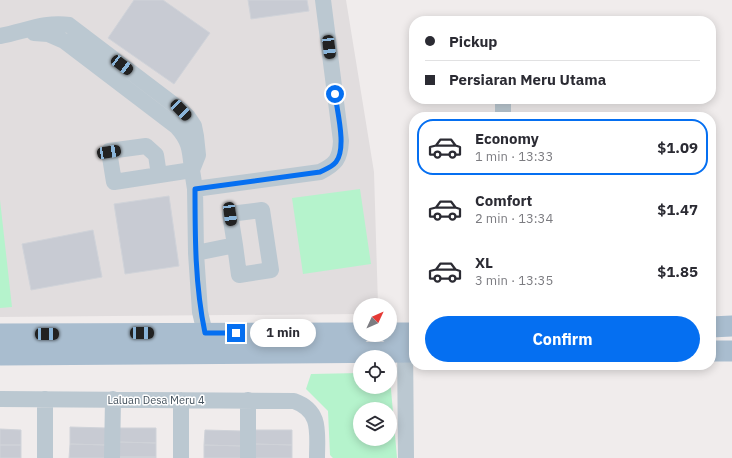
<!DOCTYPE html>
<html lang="en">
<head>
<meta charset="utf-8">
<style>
	:root { --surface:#fff; --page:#f7f7f7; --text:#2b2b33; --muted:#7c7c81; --line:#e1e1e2; --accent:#056ff1 }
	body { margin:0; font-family:"IBM Plex Sans",sans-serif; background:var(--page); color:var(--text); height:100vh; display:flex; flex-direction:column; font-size:15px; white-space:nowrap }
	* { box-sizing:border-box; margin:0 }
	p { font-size:13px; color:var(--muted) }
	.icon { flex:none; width:22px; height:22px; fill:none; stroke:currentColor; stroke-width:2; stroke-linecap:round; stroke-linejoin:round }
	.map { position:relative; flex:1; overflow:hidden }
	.side { position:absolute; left:409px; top:112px; width:307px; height:258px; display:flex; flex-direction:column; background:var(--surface); border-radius:16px; box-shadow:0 2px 10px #0003 }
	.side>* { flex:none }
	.banner { position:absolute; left:409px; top:16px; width:307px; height:88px; border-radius:16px; box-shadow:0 2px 10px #0003; display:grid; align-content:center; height:88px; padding:0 16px; background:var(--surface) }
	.needle { width:26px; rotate:46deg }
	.buttons { position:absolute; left:353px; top:298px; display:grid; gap:8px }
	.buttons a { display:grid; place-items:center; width:44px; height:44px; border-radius:50%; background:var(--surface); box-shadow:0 2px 10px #0003; font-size:20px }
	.end { position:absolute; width:18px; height:18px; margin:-9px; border:5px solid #056ff1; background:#fff; box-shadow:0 0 0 2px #fff }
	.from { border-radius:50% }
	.bubble { position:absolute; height:28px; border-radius:14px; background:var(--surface); box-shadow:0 2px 10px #0003; font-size:13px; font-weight:700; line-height:28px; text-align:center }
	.car { position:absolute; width:12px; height:24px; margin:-12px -6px; border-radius:5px; box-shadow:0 0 3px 1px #0007; background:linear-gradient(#222 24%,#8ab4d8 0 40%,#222 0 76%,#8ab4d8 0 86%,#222 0) }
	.banner b { display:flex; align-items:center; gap:14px; height:38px; font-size:15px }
	.banner b+b { border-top:1px solid var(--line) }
	.banner i { width:10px; height:10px; background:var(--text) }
	ul { padding:7px 0 0; list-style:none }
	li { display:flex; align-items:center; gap:12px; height:56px; margin:0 8px 6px; padding:0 8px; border:2px solid transparent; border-radius:16px }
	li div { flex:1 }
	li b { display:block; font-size:15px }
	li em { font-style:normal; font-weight:700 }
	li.selected { border-color:var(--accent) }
	li>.icon { width:36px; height:36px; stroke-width:1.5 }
	.button { display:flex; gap:8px; margin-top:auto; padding:8px 16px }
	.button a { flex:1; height:46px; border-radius:24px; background:var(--accent); color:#fff; font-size:16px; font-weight:700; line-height:46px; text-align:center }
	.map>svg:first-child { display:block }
	.education { fill:#e1ddde }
	.green { fill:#b5f3cc; fill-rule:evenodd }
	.building { fill:#c8cbd3; stroke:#d0d3d9 }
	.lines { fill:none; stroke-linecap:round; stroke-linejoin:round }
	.minor { stroke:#bbc8d1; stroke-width:16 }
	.major { stroke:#a9bdcf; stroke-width:21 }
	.route { stroke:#056ff1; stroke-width:5 }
	.labels { text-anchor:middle; stroke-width:3; stroke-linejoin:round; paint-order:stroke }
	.street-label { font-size:11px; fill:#43515c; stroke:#fff }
</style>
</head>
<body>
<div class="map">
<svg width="732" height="458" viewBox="0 0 732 458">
	<rect width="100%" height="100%" fill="#f0ecec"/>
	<path class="education" d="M0,0H346L374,172L378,305H360V314L0,317Z"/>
	<path class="green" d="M360,189L371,264L303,274L292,198Z
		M0,200L12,307L0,308Z
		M360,373V387H390V378L397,458H333L330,455L328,411L306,389L311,374ZM360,409H390V439H360Z"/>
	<path class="building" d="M134,0H163L210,33L174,84L108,38Z
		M248,0H307L309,11L251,19Z
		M169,196L179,266L125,274L114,204Z
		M93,230L102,277L31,290L22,244Z
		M70,427L106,428V445L70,444Z
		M119,428H156V443L119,442Z
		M0,429L21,430V445H0Z
		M205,430L242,431V446L204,445Z
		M255,430H292V445L255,444Z
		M119,442L156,443V457H119Z
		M70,444L106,445L105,458H69Z
		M255,444L292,445V458H254Z
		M0,445H21V458H0Z
		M204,445L242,446V458H204Z
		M119,457H156V458H119Z"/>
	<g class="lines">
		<path class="minor" d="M34,33L48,34L64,41L177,127C190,141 190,151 192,170L114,182L109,151L146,146L156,155L159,175
			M0,36C23,32 46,21 69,25L181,110L188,117L194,126L196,136L198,155L192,170L195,189L196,253L200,312L205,333
			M503,117V99
			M195,189L320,172C336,164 340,159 341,141L323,0
			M196,253L235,245L239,275L271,270L262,210L230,214L235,245
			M405,341L406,458
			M0,399L294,401C322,411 317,433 317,458
			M45,458V399
			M112,458L113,399
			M181,458V400
			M248,458V400"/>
		<path class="major" d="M711,327L732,326
			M390,333H414
			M0,334L360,333
			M711,351H732
			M0,355L414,352"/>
	</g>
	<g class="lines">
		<path class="route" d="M236,333H205C195,285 195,237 195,189L320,172C326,169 332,167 336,162C347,148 337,111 335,94"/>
	</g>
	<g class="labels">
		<g class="street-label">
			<text x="156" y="404">Laluan Desa Meru 4</text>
		</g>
	</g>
</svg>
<div class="buttons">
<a><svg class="needle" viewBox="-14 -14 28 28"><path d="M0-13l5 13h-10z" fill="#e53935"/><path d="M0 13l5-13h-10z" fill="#7c7c81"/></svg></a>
<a><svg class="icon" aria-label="locate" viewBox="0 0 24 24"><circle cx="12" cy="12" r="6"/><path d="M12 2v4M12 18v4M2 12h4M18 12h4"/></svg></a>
<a><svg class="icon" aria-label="layers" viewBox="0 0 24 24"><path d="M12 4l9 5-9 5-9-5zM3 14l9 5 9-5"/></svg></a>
</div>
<i class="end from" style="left:335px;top:94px"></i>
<i class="end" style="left:236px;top:333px"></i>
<div class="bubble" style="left:250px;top:319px;width:66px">1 min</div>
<i class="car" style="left:329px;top:47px;rotate:173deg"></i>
<i class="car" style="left:122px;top:65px;rotate:127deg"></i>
<i class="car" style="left:181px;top:110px;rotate:136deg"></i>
<i class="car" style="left:109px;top:152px;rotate:81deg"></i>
<i class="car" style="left:230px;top:214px;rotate:172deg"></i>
<i class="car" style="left:142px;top:333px;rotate:90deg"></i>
<i class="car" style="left:47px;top:334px;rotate:90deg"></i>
<div class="banner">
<b><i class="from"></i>Pickup</b>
<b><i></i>Persiaran Meru Utama</b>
</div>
<section class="side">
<ul>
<li class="selected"><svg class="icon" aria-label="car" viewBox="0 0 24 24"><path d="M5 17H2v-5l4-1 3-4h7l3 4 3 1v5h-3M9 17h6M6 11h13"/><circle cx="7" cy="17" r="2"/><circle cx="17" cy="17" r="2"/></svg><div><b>Economy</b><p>1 min · 13:33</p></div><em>$1.09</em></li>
<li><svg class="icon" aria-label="car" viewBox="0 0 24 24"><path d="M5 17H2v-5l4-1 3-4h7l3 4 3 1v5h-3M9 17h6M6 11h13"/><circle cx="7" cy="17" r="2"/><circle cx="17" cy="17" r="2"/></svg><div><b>Comfort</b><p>2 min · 13:34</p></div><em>$1.47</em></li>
<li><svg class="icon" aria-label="car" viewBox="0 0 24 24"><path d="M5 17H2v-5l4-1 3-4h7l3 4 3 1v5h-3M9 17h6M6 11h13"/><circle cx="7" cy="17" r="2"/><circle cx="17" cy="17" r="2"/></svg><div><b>XL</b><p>3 min · 13:35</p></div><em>$1.85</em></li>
</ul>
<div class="button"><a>Confirm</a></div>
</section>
</div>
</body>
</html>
